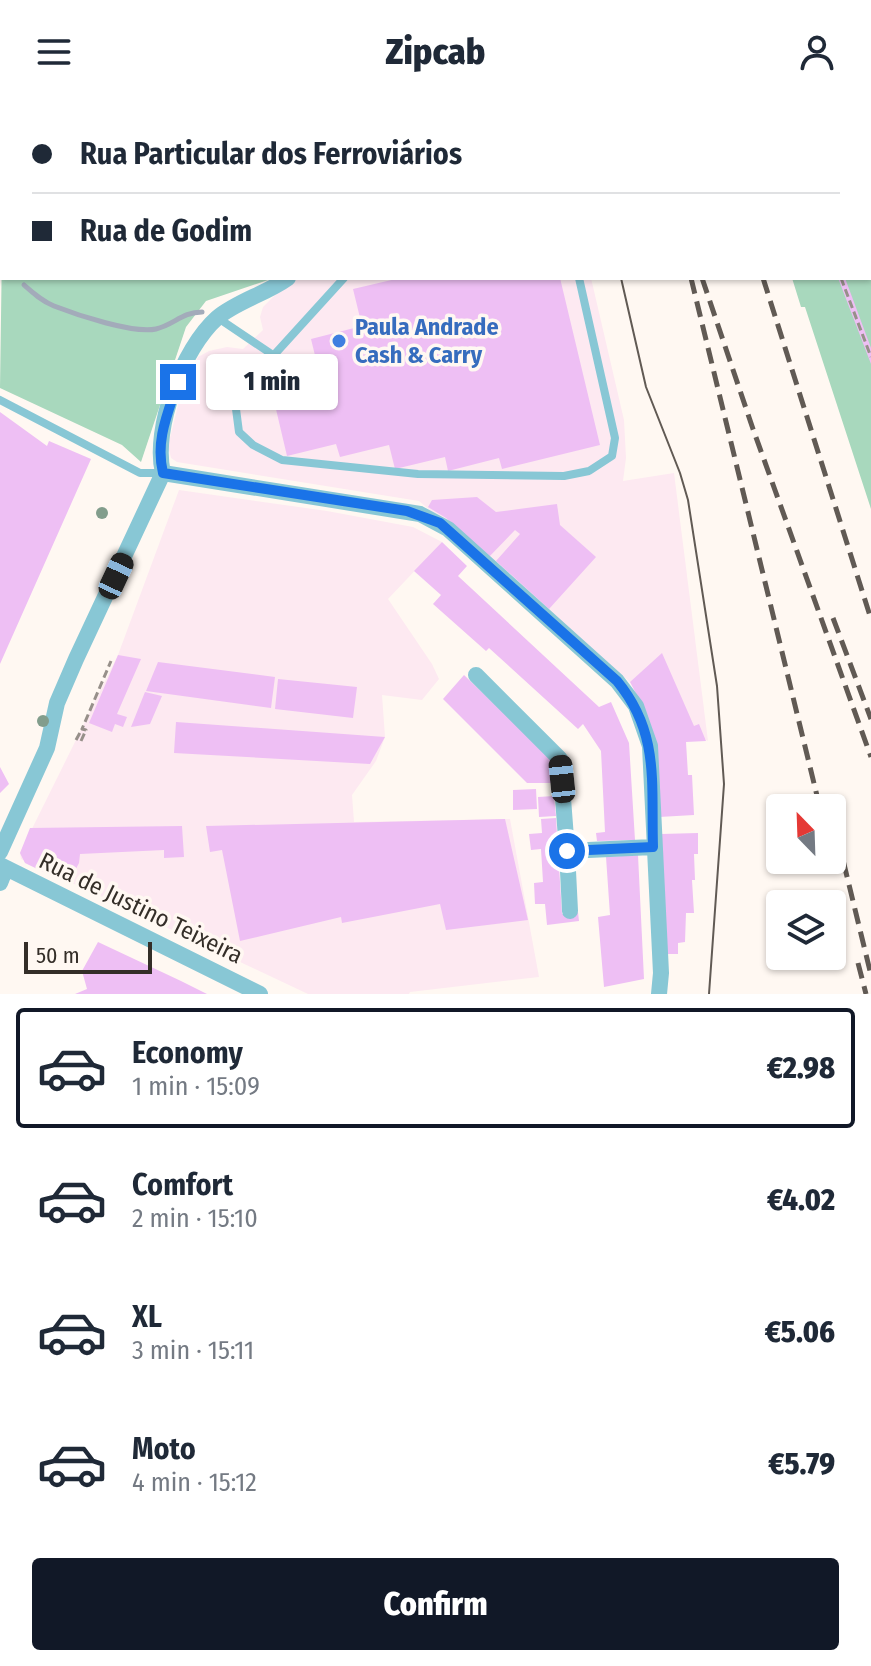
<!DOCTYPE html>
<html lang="en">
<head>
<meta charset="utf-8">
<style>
	:root { --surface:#fff; --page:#f2f2f3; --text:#1f2937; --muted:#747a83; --line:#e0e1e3; --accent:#111827 }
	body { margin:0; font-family:"Fira Sans Condensed",sans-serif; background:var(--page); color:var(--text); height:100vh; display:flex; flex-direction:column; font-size:30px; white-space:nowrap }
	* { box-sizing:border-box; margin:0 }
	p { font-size:26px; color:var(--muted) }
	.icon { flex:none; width:44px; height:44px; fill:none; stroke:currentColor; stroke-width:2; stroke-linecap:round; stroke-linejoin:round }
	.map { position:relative; height:890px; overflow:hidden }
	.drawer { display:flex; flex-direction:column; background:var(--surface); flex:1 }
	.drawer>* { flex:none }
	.top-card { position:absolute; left:0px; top:0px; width:872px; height:176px; box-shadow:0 2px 6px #0004; display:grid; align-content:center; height:176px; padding:0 32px; background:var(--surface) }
	.needle { width:52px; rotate:337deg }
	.fabs { position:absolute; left:766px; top:690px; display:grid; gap:16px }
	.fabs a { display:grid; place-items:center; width:80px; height:80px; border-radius:8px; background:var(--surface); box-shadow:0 2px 6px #0004; font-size:40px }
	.scale { position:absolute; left:24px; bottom:20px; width:128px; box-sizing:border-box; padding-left:8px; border:4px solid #342e28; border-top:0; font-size:22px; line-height:28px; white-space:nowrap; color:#342e28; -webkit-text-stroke:6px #fff8f2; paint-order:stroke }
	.end { position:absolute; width:36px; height:36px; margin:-18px; border:10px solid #1a73e8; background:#fff; box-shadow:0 0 0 4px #fff }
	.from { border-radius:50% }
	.bubble { position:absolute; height:56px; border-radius:8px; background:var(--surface); box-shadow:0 2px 6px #0004; font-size:26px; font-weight:800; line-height:56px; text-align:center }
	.car { position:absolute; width:24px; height:48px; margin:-24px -12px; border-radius:10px; box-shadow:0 0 6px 2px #0007; background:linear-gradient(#222 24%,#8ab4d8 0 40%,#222 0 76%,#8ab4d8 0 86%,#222 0) }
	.top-card b { display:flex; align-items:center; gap:28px; height:76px; font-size:30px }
	.top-card b+b { border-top:2px solid var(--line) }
	.top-card i { width:20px; height:20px; background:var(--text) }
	ul { padding:14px 0 0; list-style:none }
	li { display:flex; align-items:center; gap:24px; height:120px; margin:0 16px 12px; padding:0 16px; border:4px solid transparent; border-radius:8px }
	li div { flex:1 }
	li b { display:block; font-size:30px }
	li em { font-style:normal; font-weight:800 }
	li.selected { border-color:var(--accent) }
	li>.icon { width:72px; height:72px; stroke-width:1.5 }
	.button { display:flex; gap:16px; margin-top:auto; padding:16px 32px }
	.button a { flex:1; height:92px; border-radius:8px; background:var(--accent); color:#fff; font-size:32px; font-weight:800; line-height:92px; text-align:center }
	header { display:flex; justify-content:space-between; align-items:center; height:104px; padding:0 32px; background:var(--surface); font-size:36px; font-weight:800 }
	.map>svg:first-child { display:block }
	.industrial { fill:#fde9f1 }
	.green { fill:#a8d8bd }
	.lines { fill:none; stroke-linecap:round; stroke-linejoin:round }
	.stream { stroke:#a3abba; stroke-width:5 }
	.building { fill:#eebff4 }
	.path { stroke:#97908a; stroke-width:3; stroke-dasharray:8 4; stroke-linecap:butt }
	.service { stroke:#88c7d5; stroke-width:8 }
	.minor { stroke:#88c7d5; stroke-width:16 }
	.secondary { stroke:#41adc2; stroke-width:22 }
	.tram { stroke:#615a54; stroke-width:2 }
	.rail { stroke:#615a54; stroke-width:5; stroke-dasharray:16 8; stroke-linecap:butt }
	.tree { fill:#829d8c }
	.route { stroke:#1a73e8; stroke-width:10 }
	.shop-dot { fill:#3f7fe0; stroke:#fff8f2; stroke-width:3 }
	.labels { text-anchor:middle; stroke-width:7; stroke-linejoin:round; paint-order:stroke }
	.shop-label { font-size:24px; font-weight:bold; fill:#366cbe; stroke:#fff8f2; text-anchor:start }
	.street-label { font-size:24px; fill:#342e28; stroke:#fff8f2 }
</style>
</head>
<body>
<header><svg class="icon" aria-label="menu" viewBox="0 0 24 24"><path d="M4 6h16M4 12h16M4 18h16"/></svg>Zipcab<svg class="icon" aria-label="person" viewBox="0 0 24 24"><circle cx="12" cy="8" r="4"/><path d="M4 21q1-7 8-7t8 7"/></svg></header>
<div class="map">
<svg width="871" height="890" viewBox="0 0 871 890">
	<rect width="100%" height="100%" fill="#fff8f2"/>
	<path class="industrial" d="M299,174H591L624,316L626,354L623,377L674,369L708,637L640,597L630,578L419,397L177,358L171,354L168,342L182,285L198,253L209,247L227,243L243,245L263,226L260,213L263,203L275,191Z
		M179,386L327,407L413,423L442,438L388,495L432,560L439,575L422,596L382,591L385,633L376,657L352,691L354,718L510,715L539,873L410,888L409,890H308L21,755L20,749L118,551Z"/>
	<path class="green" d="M0,0H240L2,2L0,102Z
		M870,109H871V405L805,203H801L792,174H870Z
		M2,144V174H274L206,197L186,223L141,358L122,341L0,284Z"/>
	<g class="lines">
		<path class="stream" d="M24,181C33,189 42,197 54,202C77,211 134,230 156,225C174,221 182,208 202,208"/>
	</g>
	<path class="building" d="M400,174H560L600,341L502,365L499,354L448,367L445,353L395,365L389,341L340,353L336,340L287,352L271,284L320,272L311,235L362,222L353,185Z
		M838,174H845L871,244V260Z
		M0,308L47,342L49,337L91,355L0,560Z
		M477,393L496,408L557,400L560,421L596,453L549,505L496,457L520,430L515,426L488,454L446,414L428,403L432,396Z
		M442,438L467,462L458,472L599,603L611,598L629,639L635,736L597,737L596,729L605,728L601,647L583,620L578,625L489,544L486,547L433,500L441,491L414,467Z
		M662,549L694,622L699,620L706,637L686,638L688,671H692L694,711L659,713L640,597L630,578Z
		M118,551L141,555L117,610L127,613L123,623L115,620L112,628L89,619Z
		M158,558L275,573L271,604L146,587Z
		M464,571L557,660V679H527L443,595Z
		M278,575L357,583L353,614L275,605Z
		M145,588L162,592L150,620L131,623Z
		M176,618L385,633L370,660L174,649Z
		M0,663L9,680L0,689Z
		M536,685L537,705L513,706V686Z
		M554,692L556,712L539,713L538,693Z
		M556,714L562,810L578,808L579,817L547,821L545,800H535L534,779L543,778L541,745L531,746L529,730L542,729L541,715Z
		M505,715L528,816L446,826L440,800L342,819L341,813L240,837L222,746L210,748L206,722Z
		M182,722L184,753L164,754V746L80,750L79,759L68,780L25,759L20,749L30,724Z
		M698,729V750H694L695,776H692L694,809H686L685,838L678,839V850H667L661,730Z
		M638,751L644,875L604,883L598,813L610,811L606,753Z
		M98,838L181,877L207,890H75L87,885L82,867Z"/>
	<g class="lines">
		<path class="path" d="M746,0L747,2
			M870,157H871
			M841,174L871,253
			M76,636L82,625
			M81,637L86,626L82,625L111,557"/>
		<path class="service" d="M344,174L244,284L236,305L239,328L253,341L282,356L418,370L564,372L589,367L612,352L615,334L579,174
			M218,214L273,251
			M0,296L140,369H163"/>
		<path class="minor" d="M453,2V0
			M870,34L871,33
			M163,369L420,410L448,425L617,577L636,602L650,642L661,869L659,890
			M476,571L560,655L567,747L653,743
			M567,747L570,807
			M0,748L47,644L57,599L76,555L163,369C152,325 183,244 217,214C237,197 266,190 288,174
			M0,761L260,890
			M0,779L6,764"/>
		<path class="secondary" d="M270,2L275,0
			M0,118L2,117"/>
		<path class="tram" d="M580,0V2
			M621,174L646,283L680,369L688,396L717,582L724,680L709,890"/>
		<path class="rail" d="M651,0V2
			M709,0V2
			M691,174L820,704
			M702,174L753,325L871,653
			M763,174L871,515
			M833,514L871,615
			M832,711L871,871
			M858,859L866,890"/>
	</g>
	<g class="tree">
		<circle cx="102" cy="409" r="6"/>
		<circle cx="43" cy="617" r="6"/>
	</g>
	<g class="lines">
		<path class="route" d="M178,278C168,309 155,336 163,369L407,407L440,419L617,577C660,629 651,679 653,743L567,747"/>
	</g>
	<circle class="shop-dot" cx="339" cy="237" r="8"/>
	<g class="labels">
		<g class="shop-label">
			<text x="355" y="231">Paula Andrade<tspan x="355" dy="28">Cash &amp; Carry</tspan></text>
		</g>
		<g class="street-label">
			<text transform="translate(141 804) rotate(26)" y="8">Rua de Justino Teixeira</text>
		</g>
	</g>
</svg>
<div class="fabs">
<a><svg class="needle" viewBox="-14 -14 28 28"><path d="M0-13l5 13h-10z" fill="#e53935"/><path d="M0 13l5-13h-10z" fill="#747a83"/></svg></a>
<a><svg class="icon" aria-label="layers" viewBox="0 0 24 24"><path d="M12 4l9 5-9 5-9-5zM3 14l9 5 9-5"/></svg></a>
</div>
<div class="scale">50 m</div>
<i class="end from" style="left:567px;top:747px"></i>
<i class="end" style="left:178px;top:278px"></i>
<div class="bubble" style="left:206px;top:250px;width:132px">1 min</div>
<i class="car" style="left:116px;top:472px;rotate:25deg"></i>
<i class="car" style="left:562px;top:675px;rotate:354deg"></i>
<div class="top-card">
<b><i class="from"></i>Rua Particular dos Ferroviários</b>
<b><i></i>Rua de Godim</b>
</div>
</div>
<section class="drawer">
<ul>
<li class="selected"><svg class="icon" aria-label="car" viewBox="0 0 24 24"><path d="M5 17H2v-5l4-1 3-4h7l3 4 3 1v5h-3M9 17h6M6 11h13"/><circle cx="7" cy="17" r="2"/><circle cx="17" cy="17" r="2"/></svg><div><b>Economy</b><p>1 min · 15:09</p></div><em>€2.98</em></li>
<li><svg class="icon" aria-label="car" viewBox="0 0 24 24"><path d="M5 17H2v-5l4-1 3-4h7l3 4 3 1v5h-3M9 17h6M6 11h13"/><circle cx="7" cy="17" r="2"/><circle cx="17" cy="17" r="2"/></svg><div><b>Comfort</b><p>2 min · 15:10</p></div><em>€4.02</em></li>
<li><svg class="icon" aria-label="car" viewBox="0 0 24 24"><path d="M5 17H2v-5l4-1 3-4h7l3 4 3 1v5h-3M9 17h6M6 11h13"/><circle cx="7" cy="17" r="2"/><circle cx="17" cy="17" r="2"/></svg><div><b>XL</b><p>3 min · 15:11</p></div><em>€5.06</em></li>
<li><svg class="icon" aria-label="car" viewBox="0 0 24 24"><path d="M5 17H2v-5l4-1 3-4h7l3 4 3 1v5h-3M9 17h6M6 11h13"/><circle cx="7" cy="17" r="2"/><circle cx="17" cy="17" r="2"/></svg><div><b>Moto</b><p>4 min · 15:12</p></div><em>€5.79</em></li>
</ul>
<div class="button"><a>Confirm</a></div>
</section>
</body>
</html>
